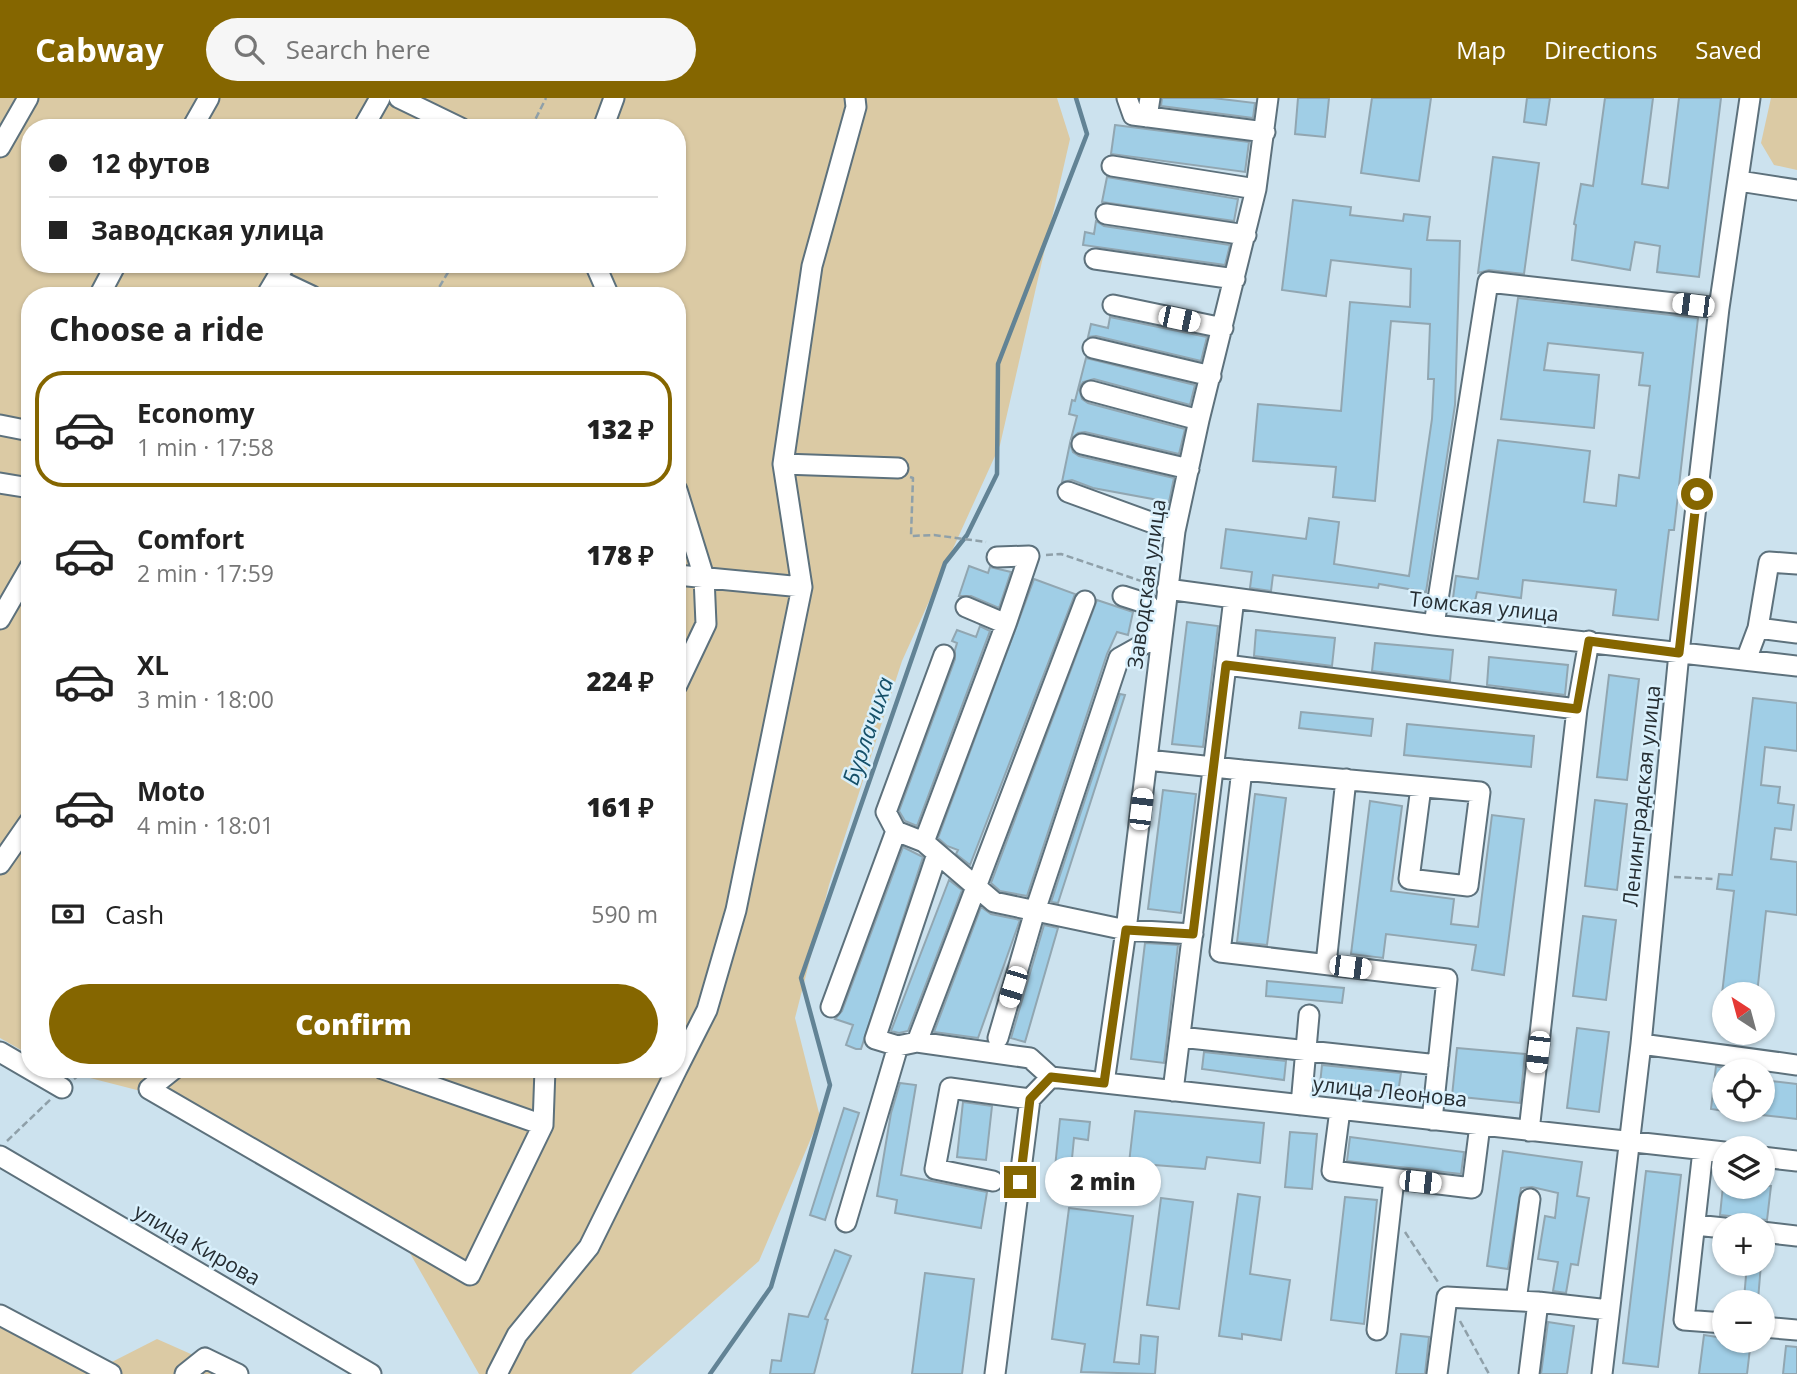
<!DOCTYPE html>
<html lang="en">
<head>
<meta charset="utf-8">
<style>
	:root { --surface:#fff; --page:#f6f6f6; --text:#222; --muted:#767676; --line:#e0e0e0; --accent:#856600 }
	body { margin:0; font-family:"Open Sans",sans-serif; background:var(--page); color:var(--text); height:100vh; display:flex; flex-direction:column; font-size:26px; white-space:nowrap }
	* { box-sizing:border-box; margin:0 }
	p { font-size:23px; color:var(--muted) }
	.icon { flex:none; width:38px; height:38px; fill:none; stroke:currentColor; stroke-width:2; stroke-linecap:round; stroke-linejoin:round }
	.map { position:relative; flex:1; overflow:hidden }
	.drawer { position:absolute; left:21px; top:189px; width:665px; height:791px; display:flex; flex-direction:column; background:var(--surface); border-radius:28px; box-shadow:0 2px 5px #0004 }
	.drawer>* { flex:none }
	.hud { position:absolute; left:21px; top:21px; width:665px; height:154px; border-radius:28px; box-shadow:0 2px 5px #0004; display:grid; align-content:center; height:154px; padding:0 28px; background:var(--surface) }
	.needle { width:46px; rotate:324deg }
	.tools { position:absolute; left:1712px; top:884px; display:grid; gap:14px }
	.tools a { display:grid; place-items:center; width:63px; height:63px; border-radius:50%; background:var(--surface); box-shadow:0 2px 5px #0004; font-size:35px }
	.end { position:absolute; width:32px; height:32px; margin:-16px; border:9px solid #856600; background:#fff; box-shadow:0 0 0 4px #fff }
	.from { border-radius:50% }
	.bubble { position:absolute; height:49px; border-radius:24px; background:var(--surface); box-shadow:0 2px 5px #0004; font-size:23px; font-weight:800; line-height:49px; text-align:center }
	.car { position:absolute; width:21px; height:42px; margin:-21px -10px; border-radius:9px; box-shadow:0 0 5px 2px #0007; background:linear-gradient(#fff 24%,#345 0 40%,#fff 0 76%,#345 0 86%,#fff 0) }
	.hud b { display:flex; align-items:center; gap:24px; height:66px; font-size:26px }
	.hud b+b { border-top:2px solid var(--line) }
	.hud i { width:18px; height:18px; background:var(--text) }
	ul { padding:0; list-style:none }
	li { display:flex; align-items:center; gap:21px; height:116px; margin:0 14px 10px; padding:0 14px; border:4px solid transparent; border-radius:28px }
	li div { flex:1 }
	li b { display:block; font-size:26px }
	li em { font-style:normal; font-weight:800 }
	li.on { border-color:var(--accent) }
	li>.icon { width:63px; height:63px; stroke-width:1.5 }
	h2 { padding:0 28px; font-size:32px; line-height:84px }
	.pay { display:flex; align-items:center; gap:18px; height:77px; padding:0 28px; font-size:26px }
	.pay p { margin-inline-start:auto }
	.cta { display:flex; gap:14px; margin-top:auto; padding:14px 28px }
	.cta a { flex:1; height:80px; border-radius:42px; background:var(--accent); color:#fff; font-size:28px; font-weight:800; line-height:80px; text-align:center }
	header { display:flex; align-items:center; gap:42px; box-sizing:border-box; height:98px; padding:0 35px; background:var(--accent); color:#fff }
	header strong { font-size:33px }
	nav { display:flex; gap:38px; margin-inline-start:auto; font-size:24px }
	.search { width:490px; height:63px; background:var(--page); display:flex; align-items:center; gap:18px; box-sizing:border-box; padding:0 24px; border-radius:38px; color:var(--muted); font-size:26px }
	.map>svg:first-child { display:block }
	.green { fill:#dbcaa4; fill-rule:evenodd }
	.lines { fill:none; stroke-linecap:round; stroke-linejoin:round }
	.stream { stroke:#628395; stroke-width:4.5 }
	.building { fill:#a0cee6; stroke:#91a6b1; stroke-width:2 }
	.minor-casing { stroke:#5d717c; stroke-width:23 }
	.path { stroke:#8fa0a9; stroke-width:2.5; stroke-dasharray:7 3.5; stroke-linecap:butt }
	.minor { stroke:#fff; stroke-width:19 }
	.route { stroke:#856600; stroke-width:9 }
	.labels { text-anchor:middle; stroke-width:5; stroke-linejoin:round; paint-order:stroke }
	.street-label { font-size:21px; fill:#252d32; stroke:#d9f0fc }
	.water-label { font-size:23px; font-style:italic; fill:#165069; stroke:#d9f0fc }
</style>
</head>
<body>
<header>
<strong>Cabway</strong>
<div class="search"><svg class="icon" aria-label="search" viewBox="0 0 24 24"><circle cx="10" cy="10" r="6"/><path d="M15 15l6 6"/></svg>Search here</div>
<nav><a>Map</a><a>Directions</a><a>Saved</a></nav>
</header>
<div class="map">
<svg width="1797" height="1276" viewBox="0 0 1797 1276">
	<rect width="100%" height="100%" fill="#cce2ee"/>
	<path class="green" d="M0,0H1057L1070,41L1000,347L902,563L829,787L795,920L820,1019L759,1163L631,1276H479L399,1136L168,1000L55,971H677V198H30V957L0,940ZM30,30H677V166H30Z
		M1771,0H1797V72L1774,67L1761,45Z
		M0,1211L104,1268L157,1241L236,1276H0Z"/>
	<g class="lines">
		<path class="stream" d="M710,1276L771,1189L830,987L801,880L945,465L967,437L997,376L998,266L1087,36L1076,0"/>
	</g>
	<path class="building" d="M1162,0H1213L1255,5L1253,20L1161,8Z
		M1298,0H1329L1325,39L1295,36Z
		M1372,0H1431L1419,83L1361,75Z
		M1527,0H1550L1546,27L1524,24Z
		M1605,0H1653L1642,86L1668,90L1679,0H1721L1699,179L1657,174L1660,148L1635,144L1630,172L1572,162L1576,127L1574,126L1581,86L1593,88Z
		M1115,27L1249,44L1245,74L1111,56Z
		M1493,59L1539,65L1524,176L1489,172L1478,175Z
		M1107,79L1238,101L1234,123L1102,104Z
		M1293,102L1351,109L1350,117L1403,123L1404,116L1430,119L1427,142L1460,143L1455,307L1426,494L1379,486L1378,490L1273,477L1271,493L1250,490L1252,474L1221,470L1226,431L1306,441L1309,420L1339,424L1334,466L1409,478L1432,321L1434,281H1428L1430,226L1391,223L1375,403L1333,399L1336,369L1253,363L1258,306L1341,313L1350,204L1410,209L1411,171L1331,162L1326,198L1282,192Z
		M1096,123L1104,128L1230,147L1225,167L1083,147L1085,134L1094,136Z
		M1518,200L1698,220L1674,432H1669L1658,522L1613,517L1616,492L1523,482L1521,500L1477,494L1475,503L1453,500L1456,478L1478,481L1498,342L1590,353L1584,404L1616,408L1619,377L1639,380L1650,288L1639,287L1643,255L1548,245L1544,272L1599,277L1594,330L1501,321Z
		M1110,219L1207,239L1201,263L1096,238L1088,239L1091,226L1108,230Z
		M1086,260L1195,287L1190,307L1094,281L1083,284L1079,290L1082,301L1088,305L1185,331L1179,356L1085,334L1078,335L1071,341L1077,318L1069,316L1072,302L1075,303Z
		M1070,345L1073,354L1079,358L1174,380L1169,404L1093,390L1072,382L1062,384Z
		M969,468L988,475L990,469L1011,474L999,510L971,498H959Z
		M1034,481L1075,496L970,767L956,756L958,752L947,748L938,740Z
		M1097,502L1133,514L1128,537L1117,534L1107,556L1027,798L1000,793L991,785Z
		M1187,524L1218,528L1203,649L1172,646Z
		M980,528L990,533L917,728L905,723L899,713L955,561V552L957,545L952,543L957,532L976,539Z
		M1256,532L1335,540L1332,568L1254,558Z
		M1375,545L1453,552L1450,583L1372,573Z
		M1489,559L1568,567L1565,597L1487,587Z
		M1609,577L1639,581L1627,682L1597,679Z
		M1120,596L1125,597L1058,805L1051,804Z
		M1753,600L1797,605V653L1765,649L1761,687L1780,689L1778,705L1794,707L1791,732L1775,730L1771,761L1797,764V817L1766,813L1757,896H1722L1734,793L1717,791L1719,776L1732,777Z
		M1301,614L1373,621L1371,638L1299,630Z
		M1407,626L1534,638L1531,669L1404,657Z
		M1163,692L1196,696L1181,815L1148,811Z
		M1255,696L1286,700L1267,847L1237,844Z
		M1595,702L1627,706L1617,792L1585,788Z
		M1370,703L1402,708L1391,793L1454,801L1451,826L1478,829L1492,717L1524,721L1504,877L1472,872L1476,847L1386,836L1383,860L1351,856Z
		M903,749L923,759L861,951H856L846,947L853,927L835,921L842,913Z
		M949,782L962,792L931,873L908,933L899,935L891,933Z
		M981,809L991,816L1020,822L978,940L934,934Z
		M1583,818L1616,822L1606,902L1573,898Z
		M1044,827L1058,830L1025,944L1011,940Z
		M1145,845L1178,847L1164,965L1131,961Z
		M1267,883L1344,890L1342,905L1266,898Z
		M1577,930L1609,934L1599,1014L1567,1010Z
		M1457,950L1525,956L1520,1005L1452,998Z
		M1204,954L1286,963L1284,982L1202,971Z
		M1322,967L1401,975L1398,995L1320,986Z
		M1716,968L1724,970V1013L1711,1011Z
		M1762,982L1797,986V1021L1762,1017Z
		M900,985L916,987L901,1077L987,1094L981,1130L895,1115L897,1102L877,1098L891,1015Z
		M963,1004L992,1008L986,1062L957,1059Z
		M844,1010L859,1015L825,1122L810,1117Z
		M1135,1013L1264,1025L1260,1065L1207,1059L1205,1071L1129,1065Z
		M1060,1021L1090,1024L1088,1042L1074,1040L1069,1091L1053,1089Z
		M1290,1034L1317,1036L1312,1091L1285,1089Z
		M1350,1039L1464,1054L1461,1076L1347,1063Z
		M1503,1053L1582,1064L1577,1098L1589,1100L1578,1167L1571,1166L1566,1195L1553,1193L1558,1164L1538,1161L1545,1118L1555,1120L1558,1095L1532,1089L1521,1090L1508,1171L1487,1168Z
		M1646,1073L1681,1077L1658,1269L1623,1265Z
		M1723,1088H1771L1767,1122L1720,1117Z
		M1238,1096L1260,1099L1250,1176L1290,1182L1281,1242L1242,1236V1241L1219,1238Z
		M1345,1099L1377,1102L1364,1226L1331,1222Z
		M1161,1100L1193,1104L1179,1211L1147,1207Z
		M1069,1110L1133,1118L1114,1264L1139,1266L1141,1237L1158,1239L1155,1276L1081,1274L1085,1246L1052,1241Z
		M835,1152L851,1158L825,1221L828,1222L814,1276H770L772,1262L781,1263L789,1216L808,1219Z
		M1747,1166H1761L1758,1202L1744,1201Z
		M925,1175L974,1181L962,1276H912Z
		M1548,1224L1574,1228L1567,1276H1541Z
		M1401,1236L1429,1239L1425,1276H1396Z
		M1704,1237L1724,1240V1242H1751L1747,1276H1699Z
		M1786,1248L1797,1249V1276H1783Z"/>
	<g class="lines">
		<g class="minor-casing">
			<path id="minor" d="M399,0L461,30
				M1127,0L1133,17L1265,34
				M1147,19L1150,0
				M192,30L209,0
				M363,30L380,0
				M603,30L614,0
				M0,49L28,0
				M1112,68L1256,91
				M1739,83L1797,92
				M1106,116L1246,137
				M1095,161L1235,181
				M595,166L609,198
				M276,181L312,198
				M99,198L116,166
				M266,198L285,166
				M1113,207L1223,230
				M1093,250L1211,278
				M1091,293L1199,322
				M0,327L30,333
				M1082,346L1189,371
				M783,366L898,370
				M0,385L30,390
				M677,392L704,479L706,526L677,587
				M1068,394L1175,433
				M677,477L802,489
				M1167,491L1434,527L1797,568
				M1234,500L1226,567L1577,611L1589,543
				M966,509L1006,526
				M0,521L30,469
				M1434,527L1488,184L1719,210
				M1758,530L1769,464L1797,466
				M944,557L886,714L896,733L924,744L994,804L1126,832L1193,836
				M1746,562L1758,530L1797,535
				M1147,662L1242,672
				M1421,689L1409,781L1468,788L1480,694L1242,672L1220,854L1447,881L1432,1022
				M924,744L1006,526L1029,458L997,459
				M937,756L875,941L898,948L917,944L1030,960L1051,979
				M0,766L30,723
				M1326,866L1346,681
				M831,909L896,733
				M1180,939L1438,967
				M998,940L1035,813L1119,560L1162,536L1148,506L1123,498
				M917,944L1085,503
				M1641,946L1797,967
				M0,954L62,990
				M174,971L149,991L470,1177L543,1027L545,971
				M383,971L543,1027
				M677,971L707,912L736,812L802,489L783,366L812,168L856,9L855,0
				M1051,979L1724,1054
				M1104,985L1126,832L1175,433L1199,322L1256,91L1268,0
				M1173,993L1226,567
				M1301,1007L1309,917
				M1340,1012L1332,1073L1472,1090L1480,1027
				M1529,1033L1577,611
				M1703,1052L1684,1222L1724,1225
				M0,1058L371,1276
				M1762,1059L1797,1063
				M993,1083L935,1071L950,990L1030,1001
				M846,1124L898,948
				M1695,1127L1724,1130
				M1762,1134L1797,1138
				M1516,1203L1530,1101
				M0,1217L111,1276
				M1762,1229L1797,1232
				M1377,1232L1394,1081
				M185,1276L205,1260L238,1276
				M497,1276L517,1237L589,1149L677,971
				M995,1276L1030,1001L1051,979
				M1437,1276L1447,1199L1538,1204L1609,1212
				M1529,1276L1538,1204
				M1602,1276L1641,946L1679,555L1719,210L1750,0"/>
		</g>
		<path class="path" d="M531,30L546,0
			M434,198L453,166
			M910,379L913,380L911,438L934,437L986,444
			M1046,457L1061,456L1150,486
			M1674,779L1714,781
			M74,981L87,971
			M7,1043L51,1001
			M1405,1134L1438,1184
			M1460,1223L1489,1276"/>
		<use href="#minor" class="minor"/>
	</g>
	<g class="lines">
		<path class="route" d="M1020,1084L1030,1001L1051,979L1104,985L1126,832L1193,836L1226,567L1577,611L1589,543L1679,555L1697,396"/>
	</g>
	<g class="labels">
		<g class="street-label">
			<text transform="translate(1147 486) rotate(-82)" y="7">Заводская улица</text>
			<text transform="translate(1484 509) rotate(6)" y="7">Томская улица</text>
			<text transform="translate(1642 698) rotate(-84)" y="7">Ленинградская улица</text>
			<text transform="translate(1390 994) rotate(6)" y="7">улица Леонова</text>
			<text transform="translate(197 1147) rotate(30)" y="7">улица Кирова</text>
		</g>
		<g class="water-label">
			<text transform="translate(868 633) rotate(-71)" y="8">Бурлачиха</text>
		</g>
	</g>
</svg>
<div class="tools">
<a><svg class="needle" viewBox="-14 -14 28 28"><path d="M0-13l5 13h-10z" fill="#e53935"/><path d="M0 13l5-13h-10z" fill="#767676"/></svg></a>
<a><svg class="icon" aria-label="locate" viewBox="0 0 24 24"><circle cx="12" cy="12" r="6"/><path d="M12 2v4M12 18v4M2 12h4M18 12h4"/></svg></a>
<a><svg class="icon" aria-label="layers" viewBox="0 0 24 24"><path d="M12 4l9 5-9 5-9-5zM3 14l9 5 9-5"/></svg></a>
<a>+</a>
<a>−</a>
</div>
<i class="end from" style="left:1697px;top:396px"></i>
<i class="end" style="left:1020px;top:1084px"></i>
<div class="bubble" style="left:1045px;top:1059px;width:116px">2 min</div>
<i class="car" style="left:1693px;top:207px;rotate:277deg"></i>
<i class="car" style="left:1179px;top:221px;rotate:102deg"></i>
<i class="car" style="left:1141px;top:711px;rotate:7deg"></i>
<i class="car" style="left:1350px;top:869px;rotate:97deg"></i>
<i class="car" style="left:1013px;top:889px;rotate:197deg"></i>
<i class="car" style="left:1538px;top:954px;rotate:187deg"></i>
<i class="car" style="left:1420px;top:1084px;rotate:96deg"></i>
<div class="hud">
<b><i class="from"></i>12 футов</b>
<b><i></i>Заводская улица</b>
</div>
<section class="drawer">
<h2>Choose a ride</h2>
<ul>
<li class="on"><svg class="icon" aria-label="car" viewBox="0 0 24 24"><path d="M5 17H2v-5l4-1 3-4h7l3 4 3 1v5h-3M9 17h6M6 11h13"/><circle cx="7" cy="17" r="2"/><circle cx="17" cy="17" r="2"/></svg><div><b>Economy</b><p>1 min · 17:58</p></div><em>132 ₽</em></li>
<li><svg class="icon" aria-label="car" viewBox="0 0 24 24"><path d="M5 17H2v-5l4-1 3-4h7l3 4 3 1v5h-3M9 17h6M6 11h13"/><circle cx="7" cy="17" r="2"/><circle cx="17" cy="17" r="2"/></svg><div><b>Comfort</b><p>2 min · 17:59</p></div><em>178 ₽</em></li>
<li><svg class="icon" aria-label="car" viewBox="0 0 24 24"><path d="M5 17H2v-5l4-1 3-4h7l3 4 3 1v5h-3M9 17h6M6 11h13"/><circle cx="7" cy="17" r="2"/><circle cx="17" cy="17" r="2"/></svg><div><b>XL</b><p>3 min · 18:00</p></div><em>224 ₽</em></li>
<li><svg class="icon" aria-label="car" viewBox="0 0 24 24"><path d="M5 17H2v-5l4-1 3-4h7l3 4 3 1v5h-3M9 17h6M6 11h13"/><circle cx="7" cy="17" r="2"/><circle cx="17" cy="17" r="2"/></svg><div><b>Moto</b><p>4 min · 18:01</p></div><em>161 ₽</em></li>
</ul>
<div class="pay"><svg class="icon" aria-label="cash" viewBox="0 0 24 24"><path d="M3 7h18v10H3z"/><circle cx="12" cy="12" r="2"/></svg>Cash<p>590 m</p></div>
<div class="cta"><a>Confirm</a></div>
</section>
</div>
</body>
</html>
